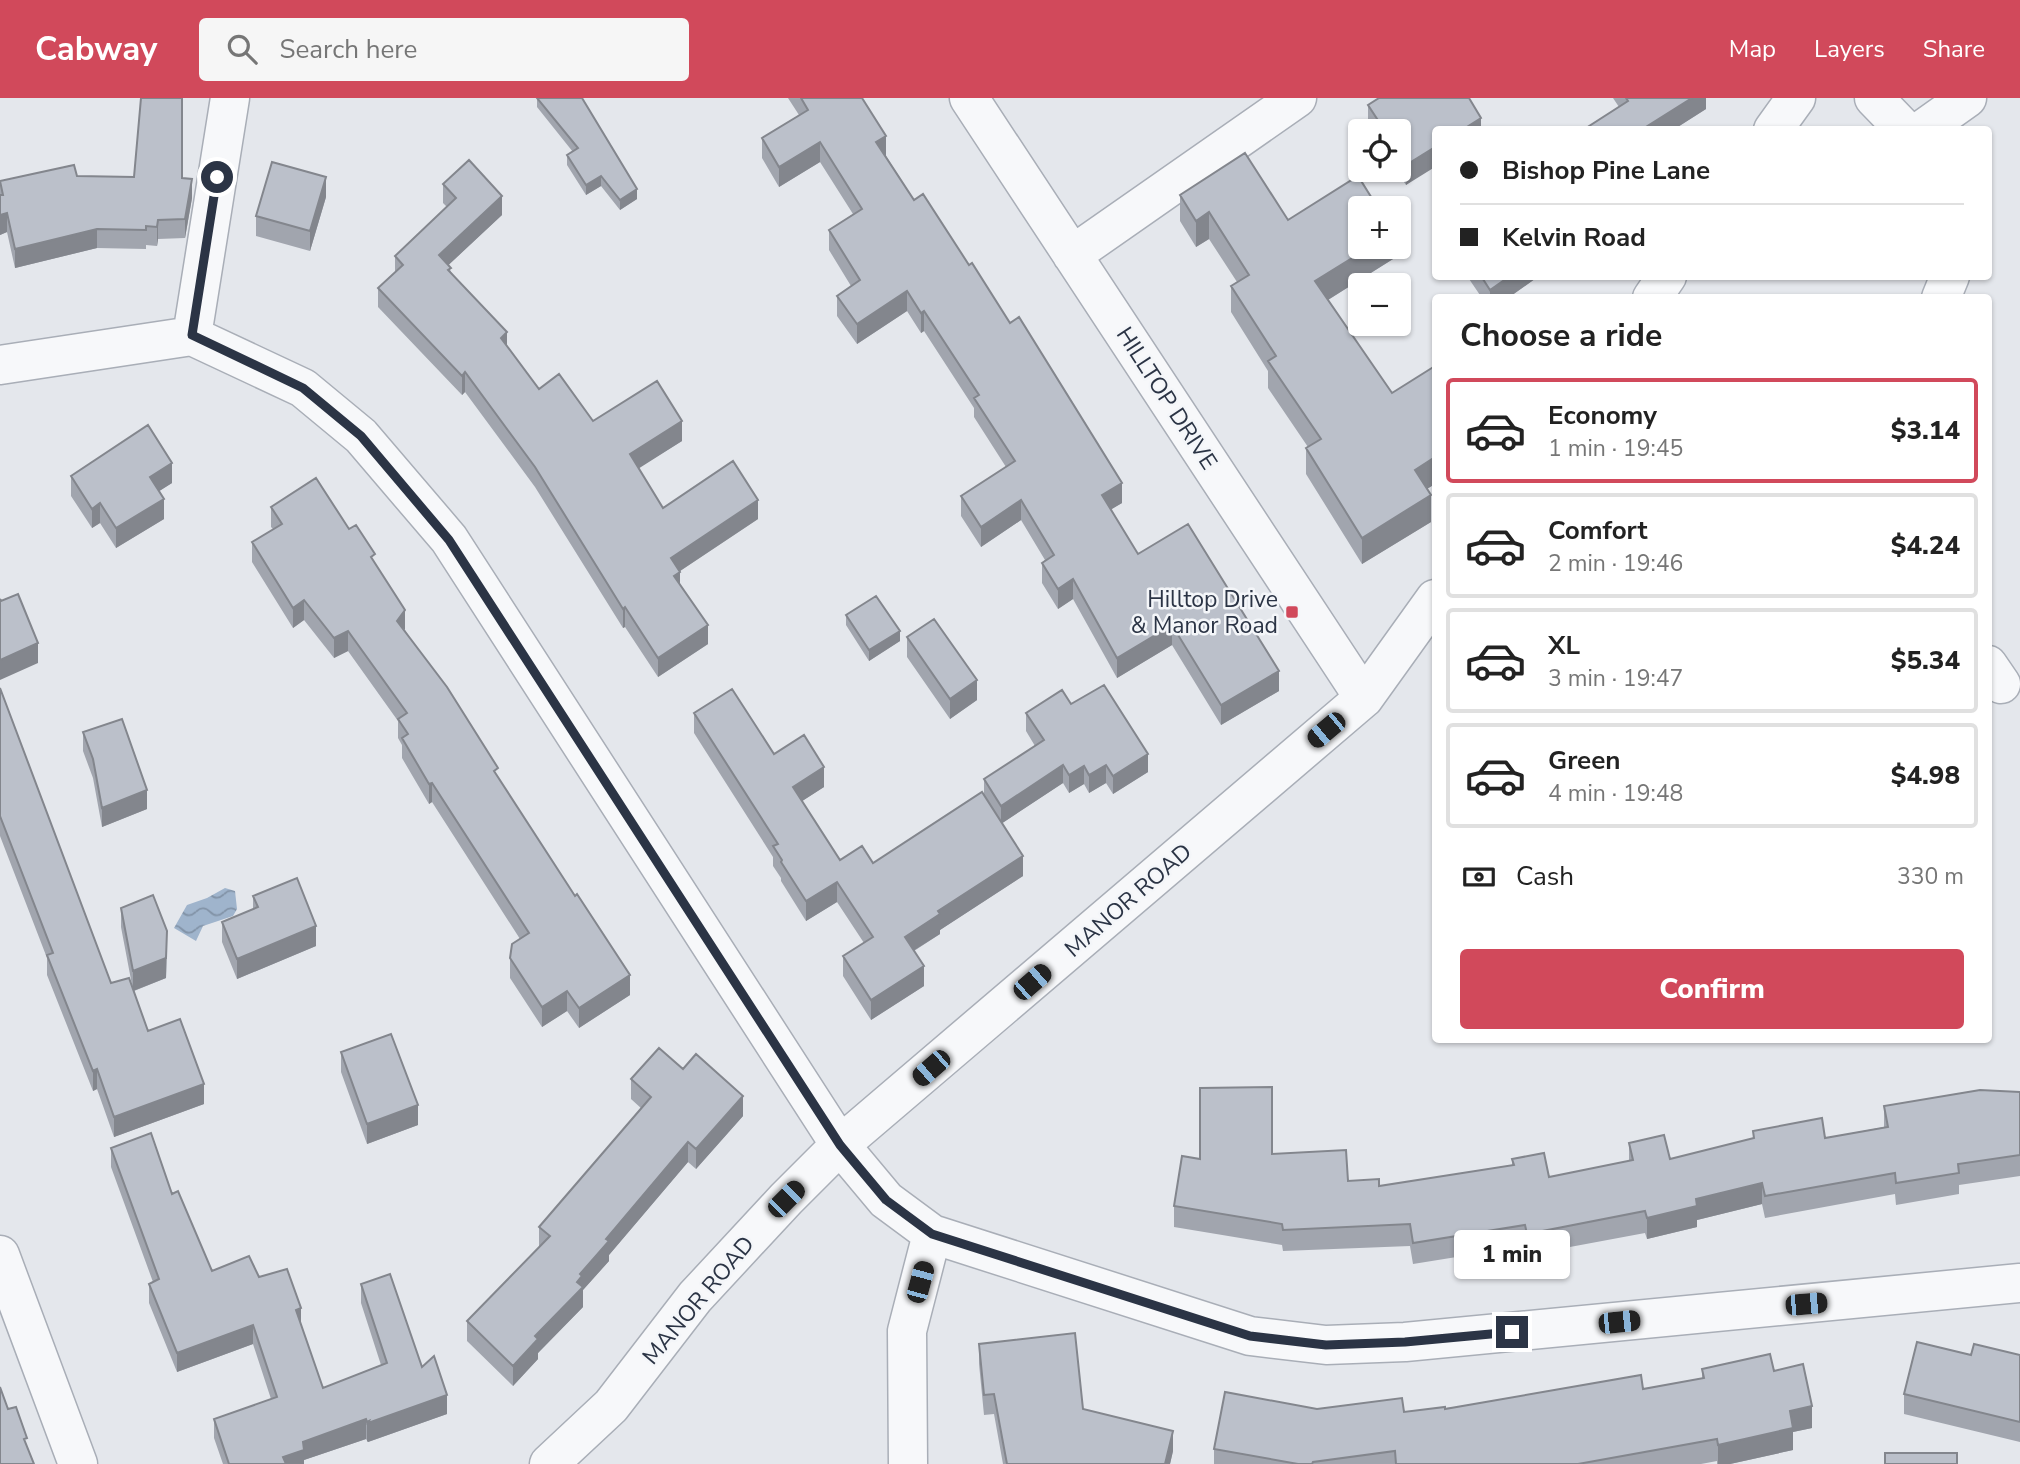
<!DOCTYPE html>
<html lang="en">
<head>
<meta charset="utf-8">
<style>
	:root { --surface:#fff; --page:#f6f6f6; --text:#222; --muted:#767676; --line:#e0e0e0; --accent:#d1495b }
	body { margin:0; font-family:"Nunito Sans",sans-serif; background:var(--page); color:var(--text); height:100vh; display:flex; flex-direction:column; font-size:26px; white-space:nowrap }
	* { box-sizing:border-box; margin:0 }
	p { font-size:23px; color:var(--muted) }
	.icon { flex:none; width:38px; height:38px; fill:none; stroke:currentColor; stroke-width:2; stroke-linecap:round; stroke-linejoin:round }
	.map { position:relative; flex:1; overflow:hidden }
	.sheet { position:absolute; left:1432px; top:196px; width:560px; height:749px; display:flex; flex-direction:column; background:var(--surface); border-radius:7px; box-shadow:0 2px 5px #0004 }
	.sheet>* { flex:none }
	.top-card { position:absolute; left:1432px; top:28px; width:560px; height:154px; border-radius:7px; box-shadow:0 2px 5px #0004; display:grid; align-content:center; height:154px; padding:0 28px; background:var(--surface) }
	.tools { position:absolute; left:1348px; top:21px; display:grid; gap:14px }
	.tools a { display:grid; place-items:center; width:63px; height:63px; border-radius:7px; background:var(--surface); box-shadow:0 2px 5px #0004; font-size:35px }
	.end { position:absolute; width:32px; height:32px; margin:-16px; border:9px solid #2b3445; background:#fff; box-shadow:0 0 0 4px #fff }
	.from { border-radius:50% }
	.bubble { position:absolute; height:49px; border-radius:7px; background:var(--surface); box-shadow:0 2px 5px #0004; font-size:23px; font-weight:800; line-height:49px; text-align:center }
	.car { position:absolute; width:21px; height:42px; margin:-21px -10px; border-radius:9px; box-shadow:0 0 5px 2px #0007; background:linear-gradient(#222 24%,#8ab4d8 0 40%,#222 0 76%,#8ab4d8 0 86%,#222 0) }
	.top-card b { display:flex; align-items:center; gap:24px; height:66px; font-size:26px }
	.top-card b+b { border-top:2px solid var(--line) }
	.top-card i { width:18px; height:18px; background:var(--text) }
	ul { padding:0; list-style:none }
	li { display:flex; align-items:center; gap:21px; height:105px; margin:0 14px 10px; padding:0 14px; border:4px solid var(--line); border-radius:7px }
	li div { flex:1 }
	li b { display:block; font-size:26px }
	li em { font-style:normal; font-weight:800 }
	li.on { border-color:var(--accent) }
	li>.icon { width:63px; height:63px; stroke-width:1.5 }
	h2 { padding:0 28px; font-size:32px; line-height:84px }
	.pay { display:flex; align-items:center; gap:18px; height:77px; padding:0 28px; font-size:26px }
	.pay p { margin-inline-start:auto }
	.button { display:flex; gap:14px; margin-top:auto; padding:14px 28px }
	.button a { flex:1; height:80px; border-radius:7px; background:var(--accent); color:#fff; font-size:28px; font-weight:800; line-height:80px; text-align:center }
	header { display:flex; align-items:center; gap:42px; box-sizing:border-box; height:98px; padding:0 35px; background:var(--accent); color:#fff }
	header strong { font-size:33px }
	nav { display:flex; gap:38px; margin-inline-start:auto; font-size:24px }
	.search { width:490px; height:63px; background:var(--page); display:flex; align-items:center; gap:18px; box-sizing:border-box; padding:0 24px; border-radius:7px; color:var(--muted); font-size:26px }
	.map>svg:first-child { display:block }
	.water { fill:url(#water-waves) }
	.lines { fill:none; stroke-linecap:round; stroke-linejoin:round }
	.minor-casing { stroke:#a9aeb7; stroke-width:41 }
	.minor { stroke:#f7f8fa; stroke-width:38 }
	.wall { fill:#a1a5ae }
	.shaded-wall { fill:#83868d }
	.building { fill:#bbc0ca; stroke:#83868d; stroke-width:2 }
	.route { stroke:#2b3445; stroke-width:9 }
	.poi-dot { fill:#d1495b; stroke:#f4f6f9; stroke-width:2.5 }
	.labels { text-anchor:middle; stroke-width:5; stroke-linejoin:round; paint-order:stroke }
	.street-label { font-size:23px; fill:#2b3445; stroke:#f4f6f9 }
	.poi-label { font-size:23px; fill:#2b3445; stroke:#f4f6f9; text-anchor:end }
</style>
</head>
<body>
<header>
<strong>Cabway</strong>
<div class="search"><svg class="icon" aria-label="search" viewBox="0 0 24 24"><circle cx="10" cy="10" r="6"/><path d="M15 15l6 6"/></svg>Search here</div>
<nav><a>Map</a><a>Layers</a><a>Share</a></nav>
</header>
<div class="map">
<svg width="2020" height="1366" viewBox="0 0 2020 1366">
	<defs>
		<pattern id="water-waves" width="16" height="10" patternUnits="userSpaceOnUse" patternTransform="scale(1.75)"><rect width="16" height="10" fill="#9fb4cc"/><path d="M0 5q4-4 8 0t8 0" fill="none" stroke="#8293a7"/></pattern>
	</defs>
	<rect width="100%" height="100%" fill="#e4e7ec"/>
	<path class="water" d="M225,790L235,793L237,811L233,818L203,828L196,843L174,830L187,807L207,800Z"/>
	<g class="lines">
		<g class="minor-casing">
			<path id="minor" d="M969,0L1364,600
				M1874,0L1905,32
				M1773,32L1796,0
				M1922,32L1967,0
				M1072,157L1297,0
				M1652,200L1667,178
				M1941,200L1950,178
				M192,238L230,0
				M0,267L192,238L303,290L361,338L449,441L840,1047L886,1102L932,1136L1250,1238L1326,1247L1405,1244L2020,1185
				M1988,567L2001,586
				M0,1157L78,1366
				M549,1366L611,1308L695,1199L786,1101L840,1047L1364,600L1435,501
				M908,1366L907,1233L932,1136"/>
		</g>
		<use href="#minor" class="minor"/>
	</g>
	<path class="wall" d="M537,0H582L637,101L620,112L601,88L586,97L567,67V57L573,54L537,9Z
		M788,0H862L886,58L914,102L1122,405L1111,411L1138,456L1279,593L1221,627L1172,547L1117,580L1073,501L1058,511L1042,485V465L1045,462L1021,422L981,449L961,418V398L1006,369L974,319V310L924,233L921,235L907,213L857,246L837,218V198L851,188L829,152V132L853,116L820,64L779,89L762,60V40L799,17Z
		M1613,0H1706V11L1673,32H1583L1619,9Z
		M1368,7L1481,32L1406,87L1396,72H1398V33H1372L1368,27Z
		M182,80L192,100L185,140L158,141L157,148L146,147V151L97,150L15,170L7,134L0,137V83Z
		M443,86L502,117L448,167L451,174L539,291L593,323L682,343L638,370L663,410L758,421L680,473V487L708,546L658,579L625,529L623,530L535,389L465,294L462,297L378,209V190L395,174V158L447,109L443,105Z
		M1180,97L1288,122L1393,149V161L1328,202L1392,295L1435,268V386L1427,391L1431,424L1362,466L1306,376V350L1308,349L1268,290V273L1231,214V188L1237,184L1209,141L1196,149L1180,123Z
		M326,99L310,153L256,138V118Z
		M1467,178H1539L1508,200H1482Z
		M71,378L172,385L159,393L164,421L116,450L100,425L92,430L71,398Z
		M271,409L349,431L375,466L405,532L498,680L630,897L579,930L567,913L542,929L510,880V860L520,841L432,704L429,706L402,660V647L398,640V623L348,553L334,560L304,522L293,530L252,464V444L273,431L271,429Z
		M846,517L900,543L869,563L846,527Z
		M907,539L977,602L950,621L907,559Z
		M0,590L111,885L132,887L121,829V810L167,853L166,880L134,893L148,933L204,1006L114,1039L97,991L93,993L47,877V860L0,738Z
		M1071,606L1148,674L1113,696L1106,685L1089,695L1084,686L1069,695L1063,685L1002,725L1023,778L940,832V836L914,853L924,888L871,922L843,878V858L864,845L837,804L806,823L781,783V780L773,768V759L694,635V615L774,656L824,689L802,703L840,762L873,765L984,697V681L1035,648L1026,633V615Z
		M83,634L147,711L102,729L93,680L83,653Z
		M253,798L316,848L237,881L222,844V824L253,811Z
		M341,954L418,1027L367,1046L341,974Z
		M683,971L743,1018L696,1071L688,1064L609,1157V1163L583,1192V1209L538,1255V1261L513,1288L467,1243V1223L539,1149V1129L642,1011L631,1001V981Z
		M2020,994V1078L1959,1087V1096L1896,1107L1895,1096L1765,1120L1762,1106L1697,1122V1129L1647,1141L1645,1135L1527,1157L1525,1148L1413,1166L1410,1148L1283,1153L1282,1147L1174,1129V1108L1200,1061L1272,1056L1348,1083L1379,1088L1512,1067V1061L1549,1079L1629,1063V1045L1670,1061L1753,1040V1033L1825,1040L1884,1029V1008Z
		M111,1050L172,1096L212,1173L259,1179L301,1227L323,1290L381,1267L361,1205V1186L422,1269L447,1316L368,1344L366,1341L304,1362V1366H223L214,1340V1321L271,1301L253,1246L177,1274L149,1205V1186L153,1184L111,1069Z
		M979,1246L1083,1311L1173,1353L1170,1366H1003L994,1316L984,1317L979,1266Z
		M1971,1257H2020V1344L1904,1316V1296Z
		M1702,1271L1774,1273L1812,1330L1793,1334V1352L1730,1366H1717V1363L1701,1366H1214V1351L1317,1311L1404,1314L1643,1291L1702,1280Z"/>
	<path class="shaded-wall" d="M1692,0H1706V11L1673,32H1641Z
		M1481,20V32H1462Z
		M886,38V58L876,64V44Z
		M820,44V64L779,89V69Z
		M1435,49V69L1406,87V67Z
		M601,78V88L586,97V87Z
		M326,79V99L310,153V133Z
		M192,81V100L185,140V121Z
		M637,91V101L620,112V102Z
		M502,98V117L439,176V157Z
		M1209,114V141L1196,149V123Z
		M7,115V134L0,137V117Z
		M158,122V141L157,148V129Z
		M97,131V150L15,170V151Z
		M1370,149H1393V161L1315,210V183Z
		M1510,178H1539L1508,200H1490V192Z
		M907,193V213L857,246V226Z
		M924,213V233L921,235V215Z
		M507,234V254L501,240Z
		M465,274V294L462,297V278Z
		M682,323V343L630,376V356Z
		M1435,359V386L1415,398V372Z
		M172,365V385L150,399V379Z
		M1122,385V405L1102,417V397Z
		M1431,397V424L1362,466V440Z
		M164,401V421L116,450V430Z
		M758,402V421L671,479V460Z
		M1021,402V422L981,449V429Z
		M100,405V425L92,430V411Z
		M680,474V493L674,478Z
		M1073,481V501L1058,511V491Z
		M304,502V522L293,530V510Z
		M625,509V529L623,530V511Z
		M405,512V532L397,523Z
		M708,527V546L658,579V560Z
		M1172,527V547L1117,580V560Z
		M348,533V553L334,560V540Z
		M900,533V543L869,563V552Z
		M38,545V565L0,582V562Z
		M1279,573V593L1221,627V607Z
		M977,582V602L950,621V601Z
		M1148,656V674L1113,696V678Z
		M1063,667V685L1001,726V708Z
		M1106,667V685L1089,695V677Z
		M1084,668V686L1069,695V677Z
		M824,669V689L793,709V689Z
		M432,685V704L429,706V686Z
		M147,692V711L102,729V710Z
		M1023,758V778L940,832V836L905,858V839L938,813Z
		M837,784V804L806,823V803Z
		M316,828V848L237,881V861Z
		M167,833L166,880L133,893V873Z
		M924,868V888L871,922V902Z
		M630,877V897L579,930V910Z
		M567,893V913L542,929V909Z
		M97,971V991L93,993V973Z
		M204,986V1006L114,1039V1019Z
		M743,998V1018L696,1071V1051Z
		M418,1007V1027L367,1046V1026Z
		M688,1044V1064L609,1157V1163L583,1192V1209L538,1255V1261L513,1288V1268L577,1184L580,1176L606,1141Z
		M1762,1085V1106L1697,1122V1129L1647,1141V1120L1696,1101Z
		M301,1210V1229L296,1212Z
		M253,1227V1246L177,1274V1255Z
		M447,1297V1316L368,1344V1343L367,1344V1324Z
		M1812,1308V1330L1793,1334V1352L1730,1366H1718V1347L1790,1313Z
		M366,1321V1341L304,1362V1366H283V1359L303,1344Z
		M1173,1333V1353L1170,1366H1165Z"/>
	<path class="building" d="M141,0H182V80L192,81L185,121L158,122L157,129L146,128V132L97,131L15,151L7,115L0,117V97H3L0,83L74,67L77,78L134,79Z
		M537,0H582L637,91L620,102L601,78L586,87L567,57L578,50Z
		M801,0H862L886,38L876,44L914,102L923,96L969,167L972,165L1010,225L1019,219L1122,385L1102,397L1138,456L1188,426L1279,573L1221,607L1172,527L1117,560L1073,481L1058,491L1042,465L1054,457L1021,402L981,429L961,398L1015,363L974,300L979,297L924,213L921,215L907,193L857,226L837,198L860,182L829,132L862,111L820,44L779,69L762,40L808,12Z
		M1379,0H1469L1481,20L1462,32H1435V49L1406,67L1398,55V33H1385L1368,7Z
		M1626,0H1692L1641,32H1583L1628,3Z
		M1245,55L1288,122L1358,78L1378,110H1360V149H1370L1315,183L1392,295L1435,268V359L1415,372L1431,397L1362,440L1306,350L1321,341L1268,263L1276,258L1231,188L1249,177L1209,114L1196,123L1180,97Z
		M469,62L502,98L439,157L451,170L448,172L507,234L501,240L539,291L559,276L593,323L657,283L682,323L630,356L663,410L733,363L758,402L671,460L680,474L674,478L708,527L658,560L625,509L623,511L535,369L465,274L462,278L378,190L403,167L395,158L456,100L443,86Z
		M272,64L326,79L310,133L256,118Z
		M1481,178H1510L1490,192Z
		M148,327L172,365L150,379L164,401L116,430L100,405L92,411L71,378Z
		M316,380L349,431L356,427L375,456L371,459L405,512L397,523L447,589L498,670L494,673L575,798L577,796L630,877L579,910L567,893L542,909L510,860L512,846L529,835L432,685L429,686L402,640L408,636L398,621L407,615L348,533L334,540L304,502L293,510L252,444L282,426L271,409Z
		M18,496L38,545L0,562V501L1,503Z
		M876,498L900,533L869,552L846,517Z
		M934,521L977,582L950,601L907,539Z
		M1104,587L1148,656L1113,678L1106,667L1089,677L1084,668L1069,677L1063,667L1001,708L984,681L1044,642L1026,615L1062,592L1071,606Z
		M0,590L111,885L129,880L148,933L180,921L204,986L114,1019L97,971L93,973L47,857L53,855L0,718Z
		M732,591L774,656L804,637L824,669L793,689L840,762L862,748L873,765L982,694L1023,758L938,813L940,816L905,839L924,868L871,902L843,858L873,839L837,784L806,803L781,764L782,762L773,748L778,746L694,615Z
		M122,621L147,692L102,710L93,661L83,634Z
		M297,780L316,828L237,861L222,824L258,809L253,798Z
		M153,797L167,833L166,860L133,873L121,810Z
		M391,936L418,1007L367,1026L341,954Z
		M659,950L683,971L696,956L743,998L696,1051L688,1044L606,1141L609,1143L580,1176L582,1178L577,1184L583,1189L535,1238L538,1241L513,1268L467,1223L550,1138L539,1129L651,999L631,981Z
		M1272,989V1056L1346,1052L1348,1083L1379,1081V1088L1514,1067L1512,1061L1544,1055L1549,1079L1633,1062L1629,1045L1664,1037L1670,1061L1754,1040L1753,1033L1822,1020L1825,1040L1888,1029L1884,1008L1980,992L2020,994V1057L1958,1066L1959,1075L1896,1085L1895,1075L1765,1098L1762,1085L1696,1101L1697,1108L1647,1120L1645,1113L1527,1136L1525,1127L1413,1145L1410,1126L1283,1132L1282,1126L1174,1108L1182,1058L1200,1061V990Z
		M151,1035L172,1096L178,1093L212,1173L249,1158L259,1179L287,1171L301,1210L296,1212L323,1290L387,1265L361,1186L390,1176L422,1269L434,1258L447,1297L368,1325L369,1323L367,1324L366,1321L303,1344L304,1352L283,1359L286,1366H229L214,1321L277,1299L253,1227L177,1255L149,1186L159,1181L111,1050Z
		M1075,1235L1083,1311L1173,1333L1165,1366H1007L994,1296L984,1297L979,1246Z
		M1917,1244L1971,1257L1974,1246L2020,1257V1324L1904,1296Z
		M1770,1256L1774,1273L1803,1266L1812,1308L1790,1313L1793,1330L1718,1347L1717,1341L1578,1366H1396L1395,1353L1313,1364L1312,1366H1298L1214,1351L1225,1294L1317,1311L1402,1300L1404,1314L1445,1309V1311L1641,1277L1643,1291L1704,1280L1702,1271Z
		M0,1289L8,1311L16,1309L27,1340L24,1341L34,1366H0Z
		M1885,1355H1957V1366H1885Z"/>
	<g class="lines">
		<path class="route" d="M217,79L192,237L303,290L361,338L449,442L840,1047L886,1102L932,1136L1250,1238L1326,1247L1405,1244L1512,1234"/>
	</g>
	<rect class="poi-dot" x="1285" y="507" width="14" height="14" rx="3.5"/>
	<g class="labels">
		<g class="street-label">
			<text transform="translate(1167 300) rotate(57)" y="8">HILLTOP DRIVE</text>
			<text transform="translate(1128 802) rotate(-41)" y="8">MANOR ROAD</text>
			<text transform="translate(698 1202) rotate(-50)" y="8">MANOR ROAD</text>
		</g>
		<g class="poi-label">
			<text x="1278" y="509">Hilltop Drive<tspan x="1278" dy="26">&amp; Manor Road</tspan></text>
		</g>
	</g>
</svg>
<div class="tools">
<a><svg class="icon" aria-label="locate" viewBox="0 0 24 24"><circle cx="12" cy="12" r="6"/><path d="M12 2v4M12 18v4M2 12h4M18 12h4"/></svg></a>
<a>+</a>
<a>−</a>
</div>
<i class="end from" style="left:217px;top:79px"></i>
<i class="end" style="left:1512px;top:1234px"></i>
<div class="bubble" style="left:1454px;top:1132px;width:116px">1 min</div>
<i class="car" style="left:1326px;top:632px;rotate:230deg"></i>
<i class="car" style="left:1032px;top:884px;rotate:49deg"></i>
<i class="car" style="left:931px;top:970px;rotate:229deg"></i>
<i class="car" style="left:786px;top:1101px;rotate:45deg"></i>
<i class="car" style="left:920px;top:1184px;rotate:15deg"></i>
<i class="car" style="left:1806px;top:1206px;rotate:85deg"></i>
<i class="car" style="left:1619px;top:1224px;rotate:84deg"></i>
<div class="top-card">
<b><i class="from"></i>Bishop Pine Lane</b>
<b><i></i>Kelvin Road</b>
</div>
<section class="sheet">
<h2>Choose a ride</h2>
<ul>
<li class="on"><svg class="icon" aria-label="car" viewBox="0 0 24 24"><path d="M5 17H2v-5l4-1 3-4h7l3 4 3 1v5h-3M9 17h6M6 11h13"/><circle cx="7" cy="17" r="2"/><circle cx="17" cy="17" r="2"/></svg><div><b>Economy</b><p>1 min · 19:45</p></div><em>$3.14</em></li>
<li><svg class="icon" aria-label="car" viewBox="0 0 24 24"><path d="M5 17H2v-5l4-1 3-4h7l3 4 3 1v5h-3M9 17h6M6 11h13"/><circle cx="7" cy="17" r="2"/><circle cx="17" cy="17" r="2"/></svg><div><b>Comfort</b><p>2 min · 19:46</p></div><em>$4.24</em></li>
<li><svg class="icon" aria-label="car" viewBox="0 0 24 24"><path d="M5 17H2v-5l4-1 3-4h7l3 4 3 1v5h-3M9 17h6M6 11h13"/><circle cx="7" cy="17" r="2"/><circle cx="17" cy="17" r="2"/></svg><div><b>XL</b><p>3 min · 19:47</p></div><em>$5.34</em></li>
<li><svg class="icon" aria-label="car" viewBox="0 0 24 24"><path d="M5 17H2v-5l4-1 3-4h7l3 4 3 1v5h-3M9 17h6M6 11h13"/><circle cx="7" cy="17" r="2"/><circle cx="17" cy="17" r="2"/></svg><div><b>Green</b><p>4 min · 19:48</p></div><em>$4.98</em></li>
</ul>
<div class="pay"><svg class="icon" aria-label="cash" viewBox="0 0 24 24"><path d="M3 7h18v10H3z"/><circle cx="12" cy="12" r="2"/></svg>Cash<p>330 m</p></div>
<div class="button"><a>Confirm</a></div>
</section>
</div>
</body>
</html>
